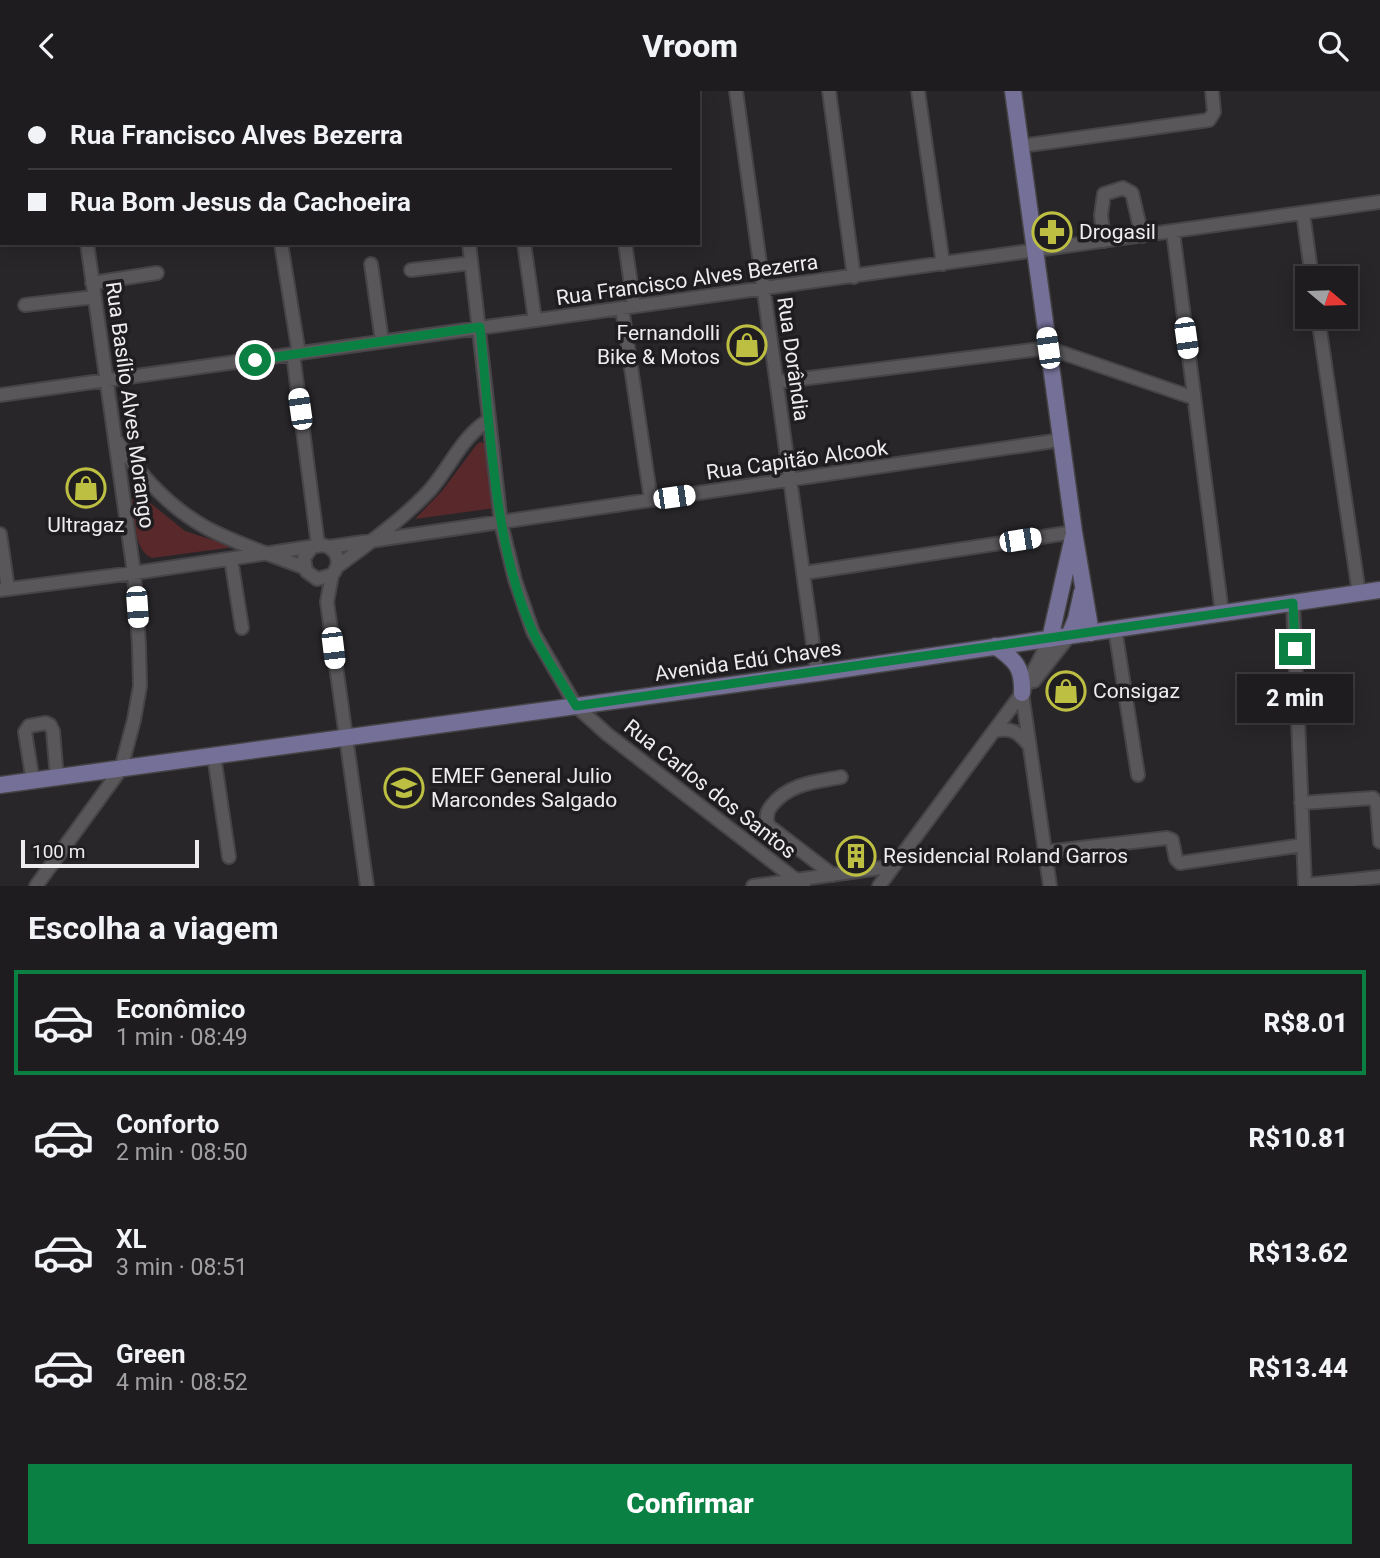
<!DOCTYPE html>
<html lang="pt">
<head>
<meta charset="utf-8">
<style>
	:root { --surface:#1e1c1f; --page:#2b292c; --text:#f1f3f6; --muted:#a1a1a4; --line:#3c3a3d; --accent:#0b8043 }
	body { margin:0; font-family:Roboto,sans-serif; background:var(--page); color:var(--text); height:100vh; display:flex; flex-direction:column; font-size:26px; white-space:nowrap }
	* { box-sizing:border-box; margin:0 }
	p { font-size:23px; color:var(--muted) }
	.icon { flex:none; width:38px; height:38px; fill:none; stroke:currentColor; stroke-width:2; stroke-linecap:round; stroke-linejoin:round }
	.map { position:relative; height:795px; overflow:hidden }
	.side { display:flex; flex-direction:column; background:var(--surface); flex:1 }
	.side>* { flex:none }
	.hud { position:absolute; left:0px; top:0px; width:700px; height:154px; box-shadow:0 4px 18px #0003,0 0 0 2px var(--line); display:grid; align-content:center; height:154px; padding:0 28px; background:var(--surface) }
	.needle { width:46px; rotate:109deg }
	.buttons { position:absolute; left:1295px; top:175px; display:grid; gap:14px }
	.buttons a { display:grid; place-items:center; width:63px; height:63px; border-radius:0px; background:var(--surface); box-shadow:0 4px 18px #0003,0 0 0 2px var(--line); font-size:35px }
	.scale { position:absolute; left:21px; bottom:18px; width:178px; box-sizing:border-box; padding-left:7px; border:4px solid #eeecee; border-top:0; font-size:19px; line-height:24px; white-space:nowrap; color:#eeecee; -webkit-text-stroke:5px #1f1d20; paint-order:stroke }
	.end { position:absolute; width:32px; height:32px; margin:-16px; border:9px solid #0b8043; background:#fff; box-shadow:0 0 0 4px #fff }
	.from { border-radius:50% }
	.bubble { position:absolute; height:49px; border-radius:0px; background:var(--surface); box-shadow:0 4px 18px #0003,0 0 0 2px var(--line); font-size:23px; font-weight:800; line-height:49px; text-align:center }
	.car { position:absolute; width:21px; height:42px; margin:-21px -10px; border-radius:9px; box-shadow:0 0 5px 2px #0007; background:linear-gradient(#fff 24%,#345 0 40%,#fff 0 76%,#345 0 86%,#fff 0) }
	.hud b { display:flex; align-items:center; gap:24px; height:66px; font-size:26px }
	.hud b+b { border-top:2px solid var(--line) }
	.hud i { width:18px; height:18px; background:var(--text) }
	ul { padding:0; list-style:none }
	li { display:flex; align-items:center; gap:21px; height:105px; margin:0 14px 10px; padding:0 14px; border:4px solid transparent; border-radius:0px }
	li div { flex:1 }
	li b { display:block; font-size:26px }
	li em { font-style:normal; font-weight:800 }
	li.on { border-color:var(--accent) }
	li>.icon { width:63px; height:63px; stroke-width:1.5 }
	h2 { padding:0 28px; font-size:32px; line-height:84px }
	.button { display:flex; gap:14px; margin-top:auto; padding:14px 28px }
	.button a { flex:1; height:80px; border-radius:0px; background:var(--accent); color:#fff; font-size:28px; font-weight:800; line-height:80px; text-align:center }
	header { display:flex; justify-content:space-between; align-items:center; height:91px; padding:0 28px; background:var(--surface); font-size:32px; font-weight:800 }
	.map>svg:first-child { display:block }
	.green { fill:#59282a }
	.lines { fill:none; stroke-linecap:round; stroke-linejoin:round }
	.minor-casing { stroke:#464447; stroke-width:16 }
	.major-casing { stroke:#464447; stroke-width:19 }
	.minor { stroke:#59575a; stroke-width:12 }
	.major { stroke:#747097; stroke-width:16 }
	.route { stroke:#0b8043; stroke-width:9 }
	.labels { text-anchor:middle; stroke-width:7; stroke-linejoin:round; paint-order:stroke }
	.poi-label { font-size:21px; fill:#eeecee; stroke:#1f1d20; text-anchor:start }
	.street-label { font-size:21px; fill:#eeecee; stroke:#1f1d20 }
</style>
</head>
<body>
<header><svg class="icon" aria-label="back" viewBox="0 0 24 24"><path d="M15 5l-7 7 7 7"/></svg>Vroom<svg class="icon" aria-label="search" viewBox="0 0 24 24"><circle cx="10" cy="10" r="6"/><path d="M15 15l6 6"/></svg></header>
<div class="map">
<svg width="1380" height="795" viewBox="0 0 1380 795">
	<rect width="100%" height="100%" fill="#282629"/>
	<path class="green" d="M481,351L487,354L495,417L415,428L442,400L477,353Z
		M135,402H138L185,440L234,456L152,467C133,459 135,426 132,408Z"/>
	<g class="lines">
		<g class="minor-casing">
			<path id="minor" d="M65,0V2
				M127,0V2
				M250,0L251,2
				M448,0V2
				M621,0V2
				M736,0L817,582
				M829,0L854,186
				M918,0L943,173
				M1021,55L1209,29L1214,21L1212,0
				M0,101H2
				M1303,122L1312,187
				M1173,141L1222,522
				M1104,150L1101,124L1104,103L1123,97L1132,102L1142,145
				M281,152L299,263
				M469,152L501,432L515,489L533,541L576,615L607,643L804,795
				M524,152L535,229
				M625,152L634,215
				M371,173L382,250
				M411,179L471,172
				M92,192L157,182
				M25,214L94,206
				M622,217L651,409
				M1318,226L1359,502
				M293,263L318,454
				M777,291L1048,257L1194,307
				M0,304L1380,111
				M117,350C140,384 169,416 205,436C236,453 272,464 305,477
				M0,443L8,498
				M329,456L1061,349
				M231,468L242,537
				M338,475C369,452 403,428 430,399C450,376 463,344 489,329
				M804,482L1074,441
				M332,484L327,511L367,795
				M0,499L134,482L323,454C338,458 342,472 332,484L317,488L306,480L304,467L312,456
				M1293,512L1305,795
				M1115,538L1138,684
				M1034,590L1069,545
				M1022,602L1050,795
				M994,640C1012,636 1018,641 1029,654
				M214,665L229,766
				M33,691L25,641L29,635L46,632L50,634L53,640L57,687
				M1301,712L1373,707L1377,713L1380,751
				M1045,761L1167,747L1172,749L1176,768L1180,772L1303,754
				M833,784L769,735C765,727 767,720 772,714C790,692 816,691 841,686
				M1305,794L1380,786
				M36,795L121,678L134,629L140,595L139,554L134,482L87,152
				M753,795L894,775
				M879,795L1022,602L1050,548"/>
		</g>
		<g class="major-casing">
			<path id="major" d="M1013,0L1074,441L1091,542
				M1069,545L1076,528L1082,501
				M1050,548L1073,446
				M995,555C1016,569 1023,577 1022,602
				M0,694L817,582L1380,499"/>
		</g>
		<use href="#minor" class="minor"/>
		<use href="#major" class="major"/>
	</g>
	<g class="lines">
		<path class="route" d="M255,269L480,236C490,332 493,454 533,541C545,567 562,591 576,615L1293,512L1295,558"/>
	</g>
	<defs>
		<g id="pharmacy-ring" transform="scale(2.0125)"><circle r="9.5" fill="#1f1d20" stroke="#bdbf43" stroke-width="1.5"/><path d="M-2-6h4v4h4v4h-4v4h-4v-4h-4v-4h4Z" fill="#bdbf43"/></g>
		<g id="shop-ring" transform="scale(2.0125)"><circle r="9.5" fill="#1f1d20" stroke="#bdbf43" stroke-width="1.5"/><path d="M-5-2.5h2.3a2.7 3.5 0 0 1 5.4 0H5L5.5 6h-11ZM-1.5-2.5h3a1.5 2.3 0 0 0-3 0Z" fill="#bdbf43"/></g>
		<g id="school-ring" transform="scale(2.0125)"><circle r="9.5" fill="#1f1d20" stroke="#bdbf43" stroke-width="1.5"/><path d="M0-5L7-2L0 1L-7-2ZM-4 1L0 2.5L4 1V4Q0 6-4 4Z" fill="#bdbf43"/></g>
		<g id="building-ring" transform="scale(2.0125)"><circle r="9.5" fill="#1f1d20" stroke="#bdbf43" stroke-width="1.5"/><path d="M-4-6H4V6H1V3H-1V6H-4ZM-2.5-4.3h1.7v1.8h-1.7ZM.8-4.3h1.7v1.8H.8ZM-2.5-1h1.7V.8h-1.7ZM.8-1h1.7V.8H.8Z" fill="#bdbf43"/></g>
	</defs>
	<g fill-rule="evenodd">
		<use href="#pharmacy-ring" x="1052" y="141"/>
		<use href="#shop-ring" x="747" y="254"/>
		<use href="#shop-ring" x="86" y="397"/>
		<use href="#shop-ring" x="1066" y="600"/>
		<use href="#school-ring" x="404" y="697"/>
		<use href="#building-ring" x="856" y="765"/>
	</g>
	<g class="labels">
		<g class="poi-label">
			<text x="1079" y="148">Drogasil</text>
			<text x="720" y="249" text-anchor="end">Fernandolli<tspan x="720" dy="24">Bike &amp; Motos</tspan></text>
			<text x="86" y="441" text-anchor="middle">Ultragaz</text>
			<text x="1093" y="607">Consigaz</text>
			<text x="431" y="692">EMEF General Julio<tspan x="431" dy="24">Marcondes Salgado</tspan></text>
			<text x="883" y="772">Residencial Roland Garros</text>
		</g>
		<g class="street-label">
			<text transform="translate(687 189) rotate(-8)" y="7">Rua Francisco Alves Bezerra</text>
			<text transform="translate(793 268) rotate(82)" y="7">Rua Dorândia</text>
			<text transform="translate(130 314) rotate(82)" y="7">Rua Basílio Alves Morango</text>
			<text transform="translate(797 369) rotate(-8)" y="7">Rua Capitão Alcook</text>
			<text transform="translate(748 570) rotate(-8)" y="7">Avenida Edú Chaves</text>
			<text transform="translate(710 698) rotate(38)" y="7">Rua Carlos dos Santos</text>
		</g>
	</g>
</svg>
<div class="buttons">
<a><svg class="needle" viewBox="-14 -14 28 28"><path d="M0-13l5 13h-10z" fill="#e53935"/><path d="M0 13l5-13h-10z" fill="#a1a1a4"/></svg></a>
</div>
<div class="scale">100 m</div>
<i class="end from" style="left:255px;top:269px"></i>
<i class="end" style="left:1295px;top:558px"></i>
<div class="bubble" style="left:1237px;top:583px;width:116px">2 min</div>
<i class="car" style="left:1186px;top:247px;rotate:172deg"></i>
<i class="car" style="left:1048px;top:257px;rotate:352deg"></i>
<i class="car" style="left:300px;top:318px;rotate:352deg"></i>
<i class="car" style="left:674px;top:406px;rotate:82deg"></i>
<i class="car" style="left:1020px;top:449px;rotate:81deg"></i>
<i class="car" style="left:137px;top:516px;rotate:176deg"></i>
<i class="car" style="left:333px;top:557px;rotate:173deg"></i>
<div class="hud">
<b><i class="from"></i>Rua Francisco Alves Bezerra</b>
<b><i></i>Rua Bom Jesus da Cachoeira</b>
</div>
</div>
<section class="side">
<h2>Escolha a viagem</h2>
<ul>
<li class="on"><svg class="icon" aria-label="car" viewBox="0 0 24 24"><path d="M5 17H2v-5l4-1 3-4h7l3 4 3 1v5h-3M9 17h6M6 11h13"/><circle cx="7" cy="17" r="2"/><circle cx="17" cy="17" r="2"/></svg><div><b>Econômico</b><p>1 min · 08:49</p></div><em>R$8.01</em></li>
<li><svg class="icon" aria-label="car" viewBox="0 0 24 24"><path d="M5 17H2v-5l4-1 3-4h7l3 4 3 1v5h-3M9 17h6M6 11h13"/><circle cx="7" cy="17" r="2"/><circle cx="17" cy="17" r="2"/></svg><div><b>Conforto</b><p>2 min · 08:50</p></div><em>R$10.81</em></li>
<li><svg class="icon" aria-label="car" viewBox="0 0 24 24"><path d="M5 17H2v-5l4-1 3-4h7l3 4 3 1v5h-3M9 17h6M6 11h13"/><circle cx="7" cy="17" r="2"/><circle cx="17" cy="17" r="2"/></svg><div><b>XL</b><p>3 min · 08:51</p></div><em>R$13.62</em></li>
<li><svg class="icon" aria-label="car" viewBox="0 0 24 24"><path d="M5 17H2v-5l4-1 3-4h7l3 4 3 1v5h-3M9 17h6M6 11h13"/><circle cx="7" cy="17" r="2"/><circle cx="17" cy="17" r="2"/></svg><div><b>Green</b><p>4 min · 08:52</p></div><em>R$13.44</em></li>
</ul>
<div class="button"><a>Confirmar</a></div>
</section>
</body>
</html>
